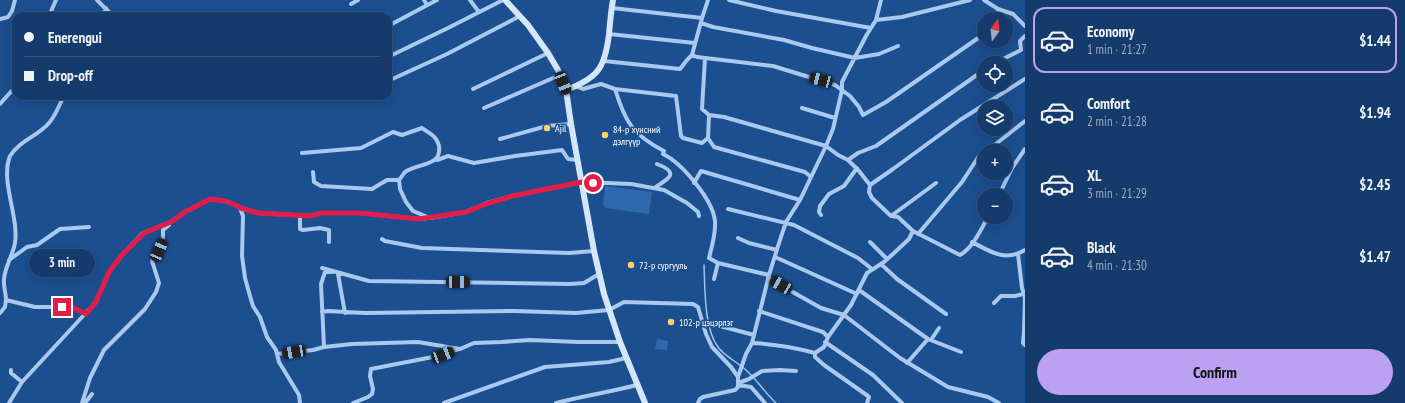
<!DOCTYPE html>
<html lang="en">
<head>
<meta charset="utf-8">
<style>
	:root { --surface:#143b6b; --page:#214673; --text:#f1f3f6; --muted:#9dadc1; --line:#33557e; --accent:#bca0f2 }
	body { margin:0; font-family:"PT Sans Narrow",sans-serif; background:var(--page); color:var(--text); height:100vh; display:flex; flex-direction:column; font-size:15px; white-space:nowrap }
	* { box-sizing:border-box; margin:0 }
	p { font-size:13px; color:var(--muted) }
	.icon { flex:none; width:22px; height:22px; fill:none; stroke:currentColor; stroke-width:2; stroke-linecap:round; stroke-linejoin:round }
	.map { position:relative; flex:1; overflow:hidden }
	.side { display:flex; flex-direction:column; background:var(--surface); width:380px }
	.side>* { flex:none }
	.top-card { position:absolute; left:12px; top:12px; width:380px; height:88px; border-radius:12px; box-shadow:0 4px 16px #0002,0 0 0 1px var(--line); display:grid; align-content:center; height:88px; padding:0 12px; background:var(--surface) }
	.needle { width:26px; rotate:15deg }
	.controls { position:absolute; left:977px; top:12px; display:grid; gap:8px }
	.controls a { display:grid; place-items:center; width:36px; height:36px; border-radius:50%; background:var(--surface); box-shadow:0 4px 16px #0002,0 0 0 1px var(--line); font-size:20px }
	.end { position:absolute; width:18px; height:18px; margin:-9px; border:5px solid #e11d48; background:#fff; box-shadow:0 0 0 2px #fff }
	.from { border-radius:50% }
	.bubble { position:absolute; height:28px; border-radius:14px; background:var(--surface); box-shadow:0 4px 16px #0002,0 0 0 1px var(--line); font-size:13px; font-weight:700; line-height:28px; text-align:center }
	.car { position:absolute; width:12px; height:24px; margin:-12px -6px; border-radius:5px; box-shadow:0 0 3px 1px #0007; background:linear-gradient(#222 24%,#8ab4d8 0 40%,#222 0 76%,#8ab4d8 0 86%,#222 0) }
	.top-card b { display:flex; align-items:center; gap:14px; height:38px; font-size:15px }
	.top-card b+b { border-top:1px solid var(--line) }
	.top-card i { width:10px; height:10px; background:var(--text) }
	ul { padding:7px 0 0; list-style:none }
	li { display:flex; align-items:center; gap:12px; height:66px; margin:0 8px 6px; padding:0 4px; border:2px solid transparent; border-radius:12px }
	li div { flex:1 }
	li b { display:block; font-size:15px }
	li em { font-style:normal; font-weight:700 }
	li.on { border-color:var(--accent) }
	li>.icon { width:36px; height:36px; stroke-width:1.5 }
	.action { display:flex; gap:8px; margin-top:auto; padding:8px 12px }
	.action a { flex:1; height:46px; border-radius:24px; background:var(--accent); color:#111; font-size:16px; font-weight:700; line-height:46px; text-align:center }
	main { display:flex; flex:1; min-height:0 }
	.map>svg:first-child { display:block }
	.green { fill:#2e69ad }
	.lines { fill:none; stroke-linecap:round; stroke-linejoin:round }
	.stream { stroke:#9cc4f0; stroke-width:1.5 }
	.street { stroke:#a9c9ee; stroke-width:4 }
	.secondary { stroke:#d6e6fa; stroke-width:6 }
	.route { stroke:#e11d48; stroke-width:5 }
	.poi-dot { fill:#ffd166; stroke:#1b4f8f; stroke-width:1.5 }
	.labels { text-anchor:middle; stroke-width:3; stroke-linejoin:round; paint-order:stroke }
	.poi-label { font-size:10px; fill:#fff; stroke:#1b4f8f; text-anchor:start }
</style>
</head>
<body>
<main>
<div class="map">
<svg width="1025" height="403" viewBox="0 0 1025 403">
	<rect width="100%" height="100%" fill="#1b4f8f"/>
	<path class="green" d="M605,186L652,192L649,214L605,208L603,204Z
		M657,339L668,341L667,350L655,349Z"/>
	<g class="lines">
		<path class="stream" d="M704,265C705,288 704,329 718,347C725,357 738,362 747,371C757,380 765,393 776,403"/>
		<path class="street" d="M97,0L113,16
			M424,0L427,5
			M470,0L479,12
			M729,0L776,11L871,28
			M984,0L998,9L1013,14L1025,26
			M351,4L358,0
			M612,8L702,18
			M998,9L999,19
			M49,16L56,0
			M102,16L104,13L106,8
			M0,19L8,17L12,11L15,0
			M876,20L902,17L970,0
			M701,23L713,27L784,40L812,48L855,58L879,54L898,46
			M388,26L437,0
			M609,34L695,43
			M692,55L702,18L708,0
			M390,56L448,28L503,0
			M705,58L702,109L709,115L708,138L714,147L805,172L811,177
			M604,61L680,69L687,60L692,55L697,57L773,66L835,85L850,96L859,107L863,115L886,102L984,34
			M995,63L1021,50L1020,41L1025,36
			M388,81L447,54L520,16
			M576,86L583,89L601,84L615,89L676,96L681,136L683,138L702,143L708,138
			M473,89L548,53
			M615,89C625,122 633,135 664,151L663,154C682,163 713,200 715,221C716,233 712,246 709,258L718,263L769,275
			M64,96C59,105 56,115 49,123C38,136 19,141 10,156C0,181 19,216 15,243C13,255 5,266 4,279C3,285 6,293 6,300L35,307H62L76,309L86,314
			M0,104L16,86
			M484,108L560,75
			M802,108L835,118
			M709,115L724,117L826,146L838,155L848,160L858,153L876,146L984,70
			M500,139L547,126L571,124
			M987,151L1025,121
			M302,153L361,148L393,132L402,135L422,128C430,134 437,136 439,146C442,167 417,163 405,172C403,174 401,178 399,180L400,189L406,202L413,211L430,218L466,212L487,203L512,196L582,182L631,184L664,190L687,203L698,212L699,216
			M437,160L448,156L474,163L515,156L562,150L568,159L577,160
			M848,160L859,171L870,185L869,192L872,198L891,216L898,217L913,231L960,255C973,248 981,229 988,217
			M313,172L314,182L321,186L372,189L387,180H399
			M694,183L701,171L800,200
			M870,185L893,169L960,120L1025,79
			M654,188C668,179 681,173 657,164
			M999,195L1012,168L1025,149
			M240,208L243,216L242,256L245,278L250,296L253,306L260,317L267,337L276,350L279,362L299,395L300,403
			M728,209L794,225L858,258L872,269
			M300,215V229L303,230L320,228L329,230V242
			M821,215L819,212L820,206L829,194L844,186L857,168
			M891,216L936,183
			M918,234L962,182L979,156L984,153
			M738,238L749,243L777,250
			M382,239L385,241L422,248L569,253L594,251
			M870,242L887,259
			M972,242C991,252 1005,262 1025,250
			M1018,254L1022,288L1025,297L1024,332L1023,343L1025,345
			M775,257L857,294
			M9,260L27,247L37,245L60,229L89,227
			M881,264L897,279L946,314
			M322,268L369,281L570,284L584,283L599,274
			M333,272H325L321,284L324,347L352,344L418,342L460,349L474,343L501,342L530,340L578,342H620
			M338,274L345,313
			M768,278L821,308L844,315L900,358L948,387L988,397L999,403
			M714,279L718,263
			M859,290L928,339L961,352
			M994,303L1001,296H1015L1023,294
			M759,311L823,332L828,337
			M322,312L328,311L365,313L515,311L576,313L609,310L624,302L693,304L698,307L706,334L712,347L731,367L738,377
			M0,313L5,307L6,300
			M720,326L754,335
			M931,340L939,328
			M825,342L873,375L902,403
			M752,343C773,344 794,347 815,353
			M277,354L313,350L324,347
			M907,363L928,339
			M11,370V373L22,382
			M738,383L749,379L762,371L780,370L796,371
			M738,385L751,387L765,403
			M9,403L22,382L96,302L109,272L122,255L143,233L171,222L185,212L210,199L225,201L238,206L240,208L258,213L311,216L321,213H360L419,219L428,218
			M82,403L90,378L104,350L145,309L156,292L159,283L152,261L163,241V230L169,225
			M85,403L92,394
			M353,403L368,397L372,394L373,389L370,376L371,369L443,355L459,349
			M444,403L545,367L609,362L626,358
			M556,403C583,396 610,392 637,385
			M698,403L700,399L703,397L735,390L738,387V377L746,354L752,343L769,275L779,243L786,222L800,200L826,146L833,129L842,90V82L866,36L876,20L881,0
			M867,403L869,397L868,396L824,365L815,357V353L824,347L828,337L851,305L867,273L884,262L894,253L909,239L913,231"/>
		<path class="secondary" d="M505,0L528,25L548,53L558,70L566,90L571,124L594,251L604,294L620,342L645,403
			M566,90C598,78 605,68 609,34C610,23 611,11 613,0"/>
	</g>
	<g class="lines">
		<path class="route" d="M62,307L76,309L86,314L96,302L109,272L122,255L144,233L171,222L185,212L210,199L225,201L238,206L240,208L258,213L311,216L321,213H360L419,219L466,212L486,204L512,196L582,182L593,183"/>
	</g>
	<g class="poi-dot">
		<circle cx="547" cy="128" r="4"/>
		<circle cx="605" cy="135" r="4"/>
		<circle cx="631" cy="265" r="4"/>
		<circle cx="671" cy="322" r="4"/>
	</g>
	<g class="labels">
		<g class="poi-label">
			<text x="555" y="132">Ajil</text>
			<text x="613" y="133">84-р хүнсний<tspan x="613" dy="12">дэлгүүр</tspan></text>
			<text x="639" y="269">72-р сургууль</text>
			<text x="679" y="326">102-р цэцэрлэг</text>
		</g>
	</g>
</svg>
<div class="controls">
<a><svg class="needle" viewBox="-14 -14 28 28"><path d="M0-13l5 13h-10z" fill="#e53935"/><path d="M0 13l5-13h-10z" fill="#9dadc1"/></svg></a>
<a><svg class="icon" aria-label="locate" viewBox="0 0 24 24"><circle cx="12" cy="12" r="6"/><path d="M12 2v4M12 18v4M2 12h4M18 12h4"/></svg></a>
<a><svg class="icon" aria-label="layers" viewBox="0 0 24 24"><path d="M12 4l9 5-9 5-9-5zM3 14l9 5 9-5"/></svg></a>
<a>+</a>
<a>−</a>
</div>
<i class="end from" style="left:593px;top:183px"></i>
<i class="end" style="left:62px;top:307px"></i>
<div class="bubble" style="left:29px;top:249px;width:66px">3 min</div>
<i class="car" style="left:821px;top:80px;rotate:285deg"></i>
<i class="car" style="left:563px;top:83px;rotate:158deg"></i>
<i class="car" style="left:159px;top:250px;rotate:23deg"></i>
<i class="car" style="left:458px;top:282px;rotate:91deg"></i>
<i class="car" style="left:781px;top:285px;rotate:300deg"></i>
<i class="car" style="left:294px;top:352px;rotate:260deg"></i>
<i class="car" style="left:443px;top:355px;rotate:69deg"></i>
<div class="top-card">
<b><i class="from"></i>Enerengui</b>
<b><i></i>Drop-off</b>
</div>
</div>
<section class="side">
<ul>
<li class="on"><svg class="icon" aria-label="car" viewBox="0 0 24 24"><path d="M5 17H2v-5l4-1 3-4h7l3 4 3 1v5h-3M9 17h6M6 11h13"/><circle cx="7" cy="17" r="2"/><circle cx="17" cy="17" r="2"/></svg><div><b>Economy</b><p>1 min · 21:27</p></div><em>$1.44</em></li>
<li><svg class="icon" aria-label="car" viewBox="0 0 24 24"><path d="M5 17H2v-5l4-1 3-4h7l3 4 3 1v5h-3M9 17h6M6 11h13"/><circle cx="7" cy="17" r="2"/><circle cx="17" cy="17" r="2"/></svg><div><b>Comfort</b><p>2 min · 21:28</p></div><em>$1.94</em></li>
<li><svg class="icon" aria-label="car" viewBox="0 0 24 24"><path d="M5 17H2v-5l4-1 3-4h7l3 4 3 1v5h-3M9 17h6M6 11h13"/><circle cx="7" cy="17" r="2"/><circle cx="17" cy="17" r="2"/></svg><div><b>XL</b><p>3 min · 21:29</p></div><em>$2.45</em></li>
<li><svg class="icon" aria-label="car" viewBox="0 0 24 24"><path d="M5 17H2v-5l4-1 3-4h7l3 4 3 1v5h-3M9 17h6M6 11h13"/><circle cx="7" cy="17" r="2"/><circle cx="17" cy="17" r="2"/></svg><div><b>Black</b><p>4 min · 21:30</p></div><em>$1.47</em></li>
</ul>
<div class="action"><a>Confirm</a></div>
</section>
</main>
</body>
</html>
